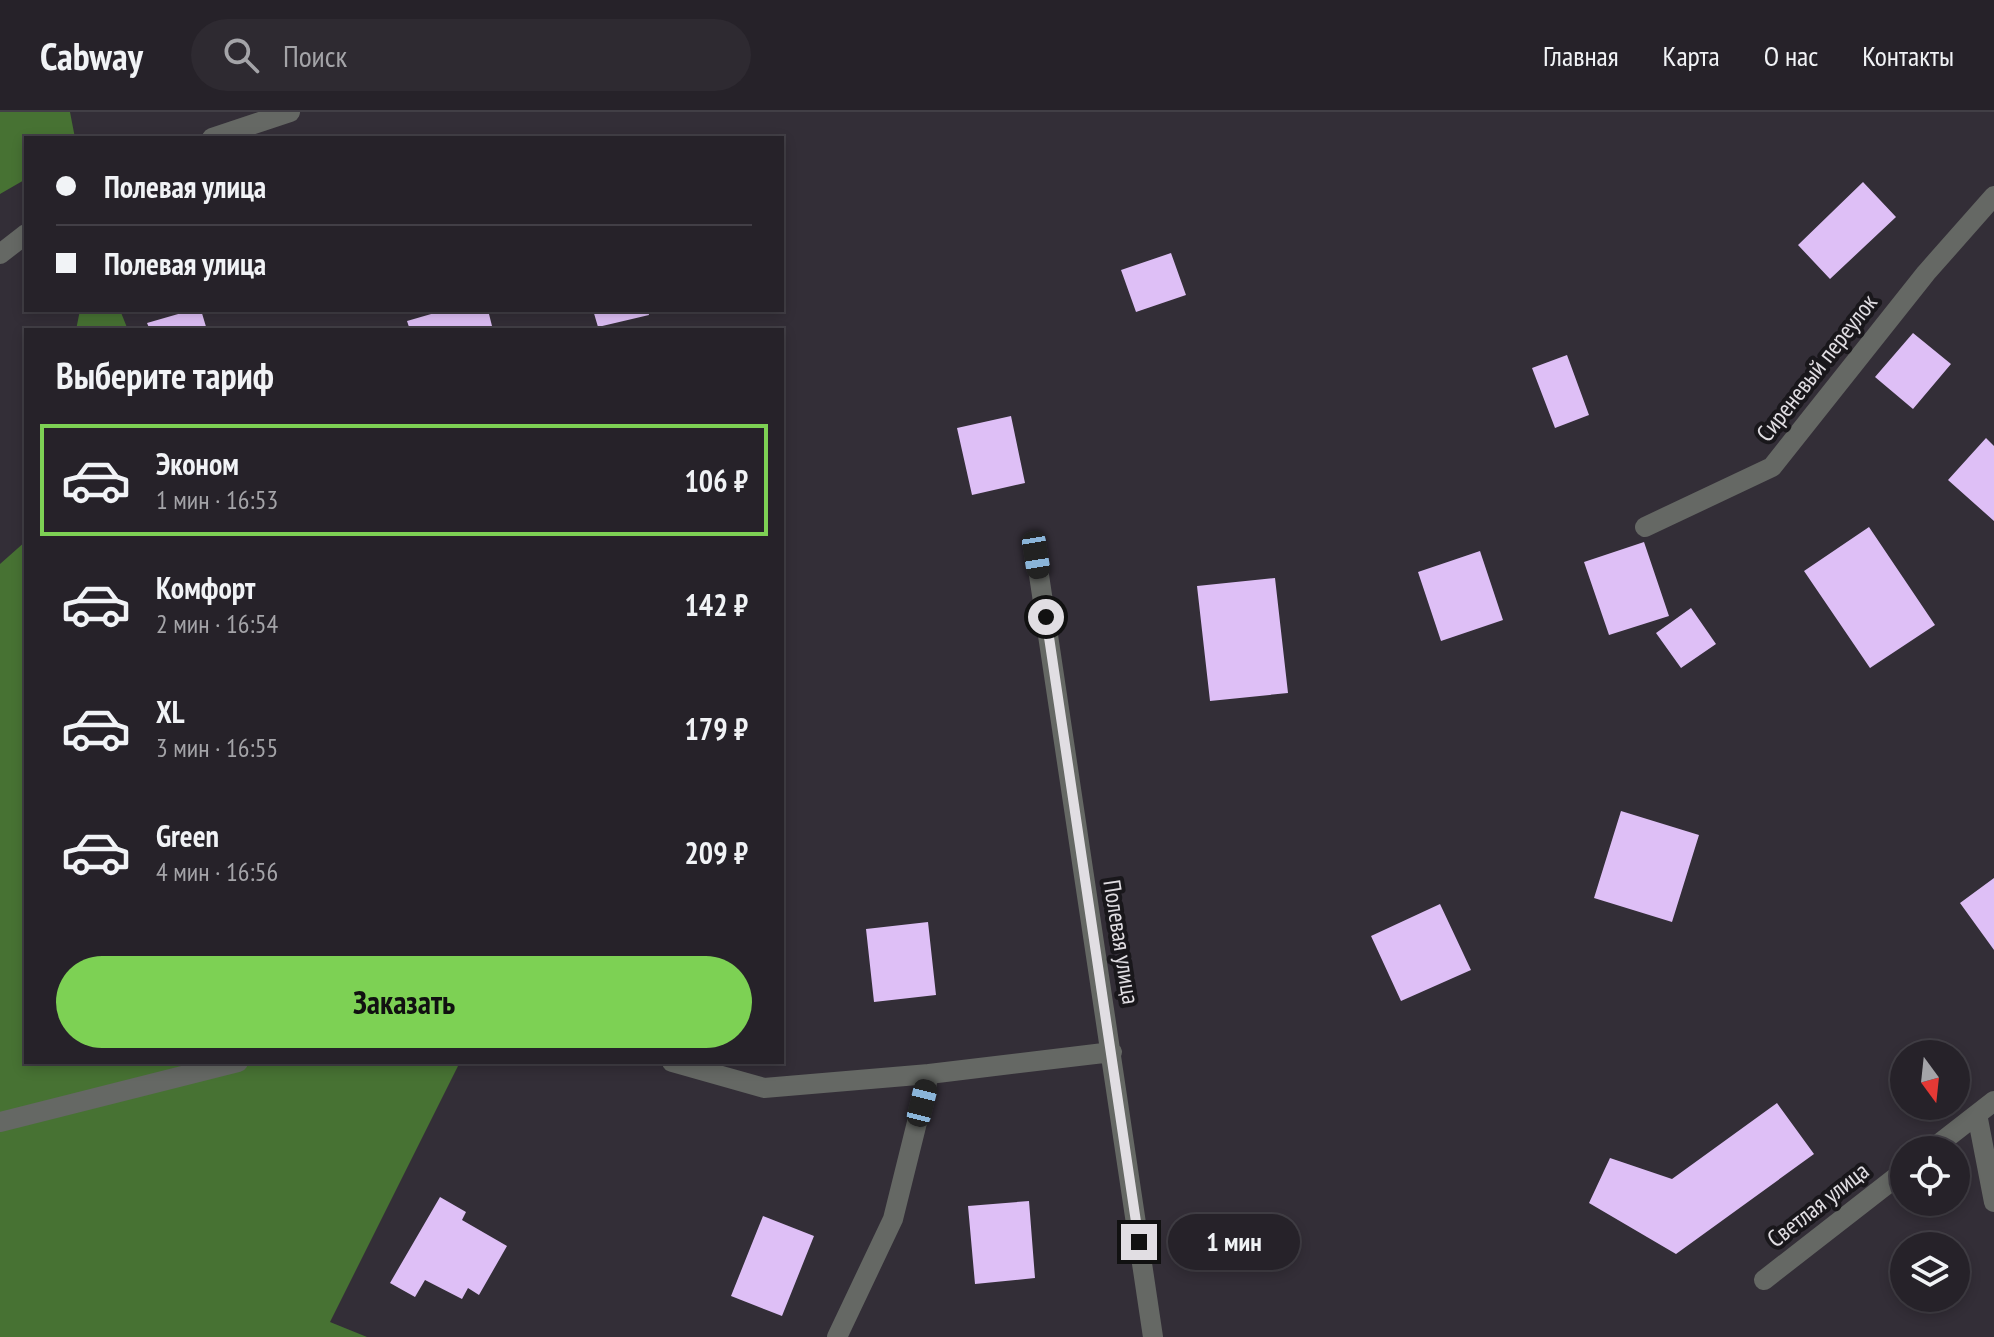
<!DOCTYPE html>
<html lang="ru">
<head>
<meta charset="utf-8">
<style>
	:root { --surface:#262229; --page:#2e2a31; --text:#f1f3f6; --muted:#a4a4a8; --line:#423f46; --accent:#7dd154 }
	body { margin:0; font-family:"PT Sans Narrow",sans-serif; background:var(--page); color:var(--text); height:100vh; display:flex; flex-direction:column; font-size:30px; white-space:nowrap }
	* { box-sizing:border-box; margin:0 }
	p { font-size:26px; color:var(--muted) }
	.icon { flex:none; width:44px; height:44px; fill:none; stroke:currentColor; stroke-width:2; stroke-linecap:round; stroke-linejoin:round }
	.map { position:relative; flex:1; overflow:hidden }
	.side { position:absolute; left:24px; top:216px; width:760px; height:736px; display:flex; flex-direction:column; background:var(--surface); border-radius:0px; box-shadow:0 4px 12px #0003,0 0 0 2px var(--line) }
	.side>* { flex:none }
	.guide { position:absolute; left:24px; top:24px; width:760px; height:176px; border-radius:0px; box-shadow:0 4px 12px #0003,0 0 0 2px var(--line); display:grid; align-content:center; height:176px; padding:0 32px; background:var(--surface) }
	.needle { width:52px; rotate:165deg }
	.buttons { position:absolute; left:1890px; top:928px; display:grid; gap:16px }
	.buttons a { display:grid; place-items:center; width:80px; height:80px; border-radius:50%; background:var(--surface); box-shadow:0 4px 12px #0003,0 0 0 2px var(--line); font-size:40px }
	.end { position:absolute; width:36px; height:36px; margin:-18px; border:10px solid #e1dee3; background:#111; box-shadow:0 0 0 4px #111 }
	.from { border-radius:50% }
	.bubble { position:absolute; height:56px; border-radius:28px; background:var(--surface); box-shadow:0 4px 12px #0003,0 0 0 2px var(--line); font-size:26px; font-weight:700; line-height:56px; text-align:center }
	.car { position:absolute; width:24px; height:48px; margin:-24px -12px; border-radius:10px; box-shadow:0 0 6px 2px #0007; background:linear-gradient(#222 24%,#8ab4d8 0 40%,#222 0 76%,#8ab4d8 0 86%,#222 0) }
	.guide b { display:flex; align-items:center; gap:28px; height:76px; font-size:30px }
	.guide b+b { border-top:2px solid var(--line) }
	.guide i { width:20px; height:20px; background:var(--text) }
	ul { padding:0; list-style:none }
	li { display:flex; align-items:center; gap:24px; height:112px; margin:0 16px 12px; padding:0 16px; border:4px solid transparent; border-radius:0px }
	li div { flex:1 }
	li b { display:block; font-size:30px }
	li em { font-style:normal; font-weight:700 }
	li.on { border-color:var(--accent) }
	li>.icon { width:72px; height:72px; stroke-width:1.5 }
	h2 { padding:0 32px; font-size:36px; line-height:96px }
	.action { display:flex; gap:16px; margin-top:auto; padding:16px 32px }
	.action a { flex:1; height:92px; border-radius:48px; background:var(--accent); color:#111; font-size:32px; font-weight:700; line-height:92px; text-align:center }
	header { display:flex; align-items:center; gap:48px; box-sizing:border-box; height:112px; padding:0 40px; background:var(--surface); border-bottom:2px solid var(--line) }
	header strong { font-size:38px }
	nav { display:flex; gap:44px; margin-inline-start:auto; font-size:28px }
	.search { width:560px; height:72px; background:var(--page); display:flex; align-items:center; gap:20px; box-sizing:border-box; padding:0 28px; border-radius:44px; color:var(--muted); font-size:30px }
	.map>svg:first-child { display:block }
	.forest { fill:#477233 }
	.building { fill:#debff6 }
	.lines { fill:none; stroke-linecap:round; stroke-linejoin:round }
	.minor { stroke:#656864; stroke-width:20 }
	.route { stroke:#e1dee3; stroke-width:10 }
	.labels { text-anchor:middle; stroke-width:8; stroke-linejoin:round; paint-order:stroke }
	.street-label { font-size:24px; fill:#e1dee3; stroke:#19171b }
</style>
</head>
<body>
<header>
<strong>Cabway</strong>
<div class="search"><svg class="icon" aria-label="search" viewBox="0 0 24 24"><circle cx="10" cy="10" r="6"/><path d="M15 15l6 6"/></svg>Поиск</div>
<nav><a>Главная</a><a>Карта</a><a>О нас</a><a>Контакты</a></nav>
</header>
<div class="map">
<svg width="1994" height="1225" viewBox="0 0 1994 1225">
	<rect width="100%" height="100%" fill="#332e37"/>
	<path class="forest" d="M0,0H70L75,26H26V67L0,82Z
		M80,198H120L128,218H76Z
		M26,429V950H460L330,1210L367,1225H0V452Z"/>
	<path class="building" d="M1863,70L1896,105L1830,167L1798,133Z
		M1171,141L1186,183L1136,200L1121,158Z
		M192,198H201L207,218H150L147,211Z
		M445,198H488L493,218H410L407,209Z
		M593,198H648L649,203L598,215Z
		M1913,221L1951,252L1913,297L1875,265Z
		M1567,243L1589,303L1555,316L1532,256Z
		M1011,304L1025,371L972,383L957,316Z
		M1986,326L1994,334V409L1948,368Z
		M1869,415L1935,513L1870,556L1804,459Z
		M1644,430L1669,504L1609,523L1584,450Z
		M1480,439L1503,508L1441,529L1418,460Z
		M1275,466L1288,581L1210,589L1197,474Z
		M1691,496L1716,532L1681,556L1656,521Z
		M1621,699L1699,723L1672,810L1594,786Z
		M1994,766V838L1960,791Z
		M1440,792L1471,858L1401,889L1371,824Z
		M928,810L936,883L874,890L866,817Z
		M1777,991L1814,1042L1676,1142L1589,1091L1610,1046L1672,1067Z
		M440,1085L466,1100L462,1108L507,1134L479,1183L468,1176L462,1187L425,1168L415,1185L390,1171Z
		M1029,1089L1035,1166L975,1172L968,1094Z
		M763,1104L814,1124L782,1204L731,1184Z"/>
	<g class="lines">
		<path class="minor" d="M212,26L290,0
			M0,142L26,122
			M1645,415L1772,355L1926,161L1994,84
			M1036,443L1153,1225
			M672,950L764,976L929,962
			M1977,1002L1994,1090
			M0,1010L238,950
			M1931,1038L1994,989
			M1764,1168L1904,1059
			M837,1225L893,1107L929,962L1112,940"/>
	</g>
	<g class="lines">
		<path class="route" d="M1046,505L1139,1130"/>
	</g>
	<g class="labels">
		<g class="street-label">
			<text transform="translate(1817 256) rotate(-52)" y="8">Сиреневый переулок</text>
			<text transform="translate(1121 830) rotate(81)" y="8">Полевая улица</text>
			<text transform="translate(1818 1093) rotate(-38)" y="8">Светлая улица</text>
		</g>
	</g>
</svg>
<div class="buttons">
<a><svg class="needle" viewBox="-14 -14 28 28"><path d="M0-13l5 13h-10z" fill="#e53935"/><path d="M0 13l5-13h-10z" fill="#a4a4a8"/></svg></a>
<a><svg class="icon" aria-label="locate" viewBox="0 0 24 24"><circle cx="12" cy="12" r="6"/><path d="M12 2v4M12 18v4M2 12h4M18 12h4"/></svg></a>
<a><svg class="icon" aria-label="layers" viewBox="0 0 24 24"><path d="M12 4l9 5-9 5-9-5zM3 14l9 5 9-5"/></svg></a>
</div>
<i class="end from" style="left:1046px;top:505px"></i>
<i class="end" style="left:1139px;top:1130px"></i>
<div class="bubble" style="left:1168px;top:1102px;width:132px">1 мин</div>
<i class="car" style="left:1036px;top:443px;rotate:171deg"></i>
<i class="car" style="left:922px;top:991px;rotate:14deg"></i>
<div class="guide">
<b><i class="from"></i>Полевая улица</b>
<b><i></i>Полевая улица</b>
</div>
<section class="side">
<h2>Выберите тариф</h2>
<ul>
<li class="on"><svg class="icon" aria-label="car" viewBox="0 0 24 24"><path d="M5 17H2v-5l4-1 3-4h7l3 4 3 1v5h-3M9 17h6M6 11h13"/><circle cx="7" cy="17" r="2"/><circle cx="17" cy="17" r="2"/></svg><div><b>Эконом</b><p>1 мин · 16:53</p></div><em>106 ₽</em></li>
<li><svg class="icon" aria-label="car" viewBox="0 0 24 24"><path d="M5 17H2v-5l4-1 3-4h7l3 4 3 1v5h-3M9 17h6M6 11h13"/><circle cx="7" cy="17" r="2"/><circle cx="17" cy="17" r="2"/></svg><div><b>Комфорт</b><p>2 мин · 16:54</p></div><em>142 ₽</em></li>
<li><svg class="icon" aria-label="car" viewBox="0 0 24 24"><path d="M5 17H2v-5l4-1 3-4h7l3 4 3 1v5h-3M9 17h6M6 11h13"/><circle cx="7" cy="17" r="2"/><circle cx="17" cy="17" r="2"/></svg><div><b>XL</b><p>3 мин · 16:55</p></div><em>179 ₽</em></li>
<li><svg class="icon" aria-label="car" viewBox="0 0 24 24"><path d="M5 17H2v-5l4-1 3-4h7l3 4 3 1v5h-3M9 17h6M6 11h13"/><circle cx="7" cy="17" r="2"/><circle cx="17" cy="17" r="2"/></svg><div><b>Green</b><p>4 мин · 16:56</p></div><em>209 ₽</em></li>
</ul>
<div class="action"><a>Заказать</a></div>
</section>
</div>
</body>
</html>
